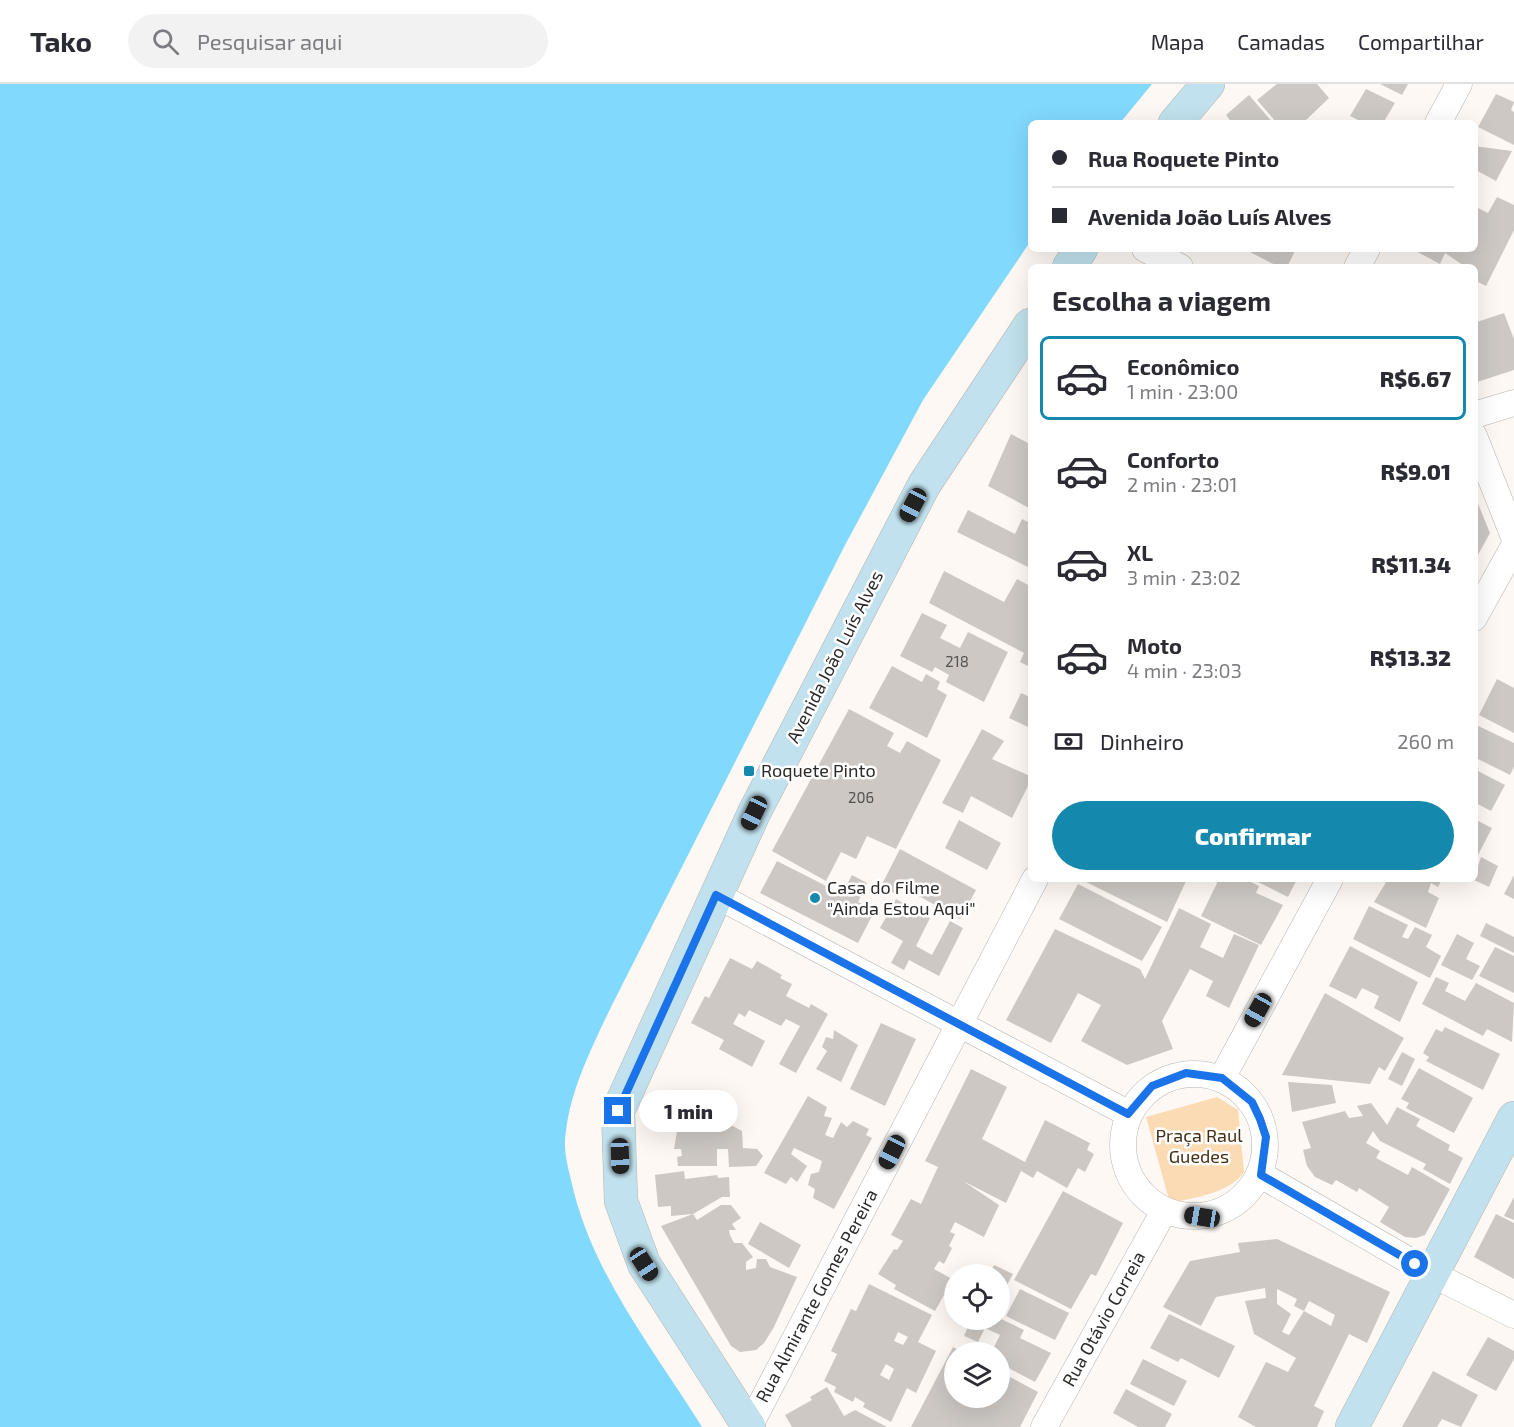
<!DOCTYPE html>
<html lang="pt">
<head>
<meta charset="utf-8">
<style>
	:root { --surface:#fff; --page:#f2f2f3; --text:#2b2b33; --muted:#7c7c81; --line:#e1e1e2; --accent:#1488ad }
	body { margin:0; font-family:"Exo 2",sans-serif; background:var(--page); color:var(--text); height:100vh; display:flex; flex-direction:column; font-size:22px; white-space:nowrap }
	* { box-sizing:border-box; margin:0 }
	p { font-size:20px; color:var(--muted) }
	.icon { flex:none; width:33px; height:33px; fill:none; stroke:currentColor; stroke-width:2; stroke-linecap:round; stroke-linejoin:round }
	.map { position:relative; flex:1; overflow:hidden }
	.details { position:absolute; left:1028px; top:180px; width:450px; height:618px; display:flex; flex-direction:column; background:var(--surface); border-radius:9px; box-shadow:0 6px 24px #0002 }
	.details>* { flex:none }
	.banner { position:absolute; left:1028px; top:36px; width:450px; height:132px; border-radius:9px; box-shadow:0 6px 24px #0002; display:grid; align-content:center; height:132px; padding:0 24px; background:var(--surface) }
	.buttons { position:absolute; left:944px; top:1180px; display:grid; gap:12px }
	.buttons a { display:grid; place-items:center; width:66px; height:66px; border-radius:50%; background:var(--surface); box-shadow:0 6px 24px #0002; font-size:30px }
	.end { position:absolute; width:27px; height:27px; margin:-14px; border:8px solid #1a73e8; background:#fff; box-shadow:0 0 0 3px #fff }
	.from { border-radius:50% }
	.bubble { position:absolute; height:42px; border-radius:21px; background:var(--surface); box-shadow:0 6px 24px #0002; font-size:20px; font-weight:800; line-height:42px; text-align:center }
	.car { position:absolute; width:18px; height:36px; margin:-18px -9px; border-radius:8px; box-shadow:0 0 4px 2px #0007; background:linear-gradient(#222 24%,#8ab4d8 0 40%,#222 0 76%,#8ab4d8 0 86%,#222 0) }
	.banner b { display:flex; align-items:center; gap:21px; height:57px; font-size:22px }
	.banner b+b { border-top:2px solid var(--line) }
	.banner i { width:15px; height:15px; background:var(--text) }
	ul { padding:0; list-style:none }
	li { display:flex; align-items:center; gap:18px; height:84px; margin:0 12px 9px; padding:0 12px; border:3px solid transparent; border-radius:9px }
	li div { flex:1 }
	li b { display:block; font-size:22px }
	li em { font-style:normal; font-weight:800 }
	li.on { border-color:var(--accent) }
	li>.icon { width:54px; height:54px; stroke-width:1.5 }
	h2 { padding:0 24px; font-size:27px; line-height:72px }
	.pay { display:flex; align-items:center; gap:15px; height:66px; padding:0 24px; font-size:22px }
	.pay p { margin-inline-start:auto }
	.button { display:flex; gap:12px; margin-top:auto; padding:12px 24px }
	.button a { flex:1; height:69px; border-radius:36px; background:var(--accent); color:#fff; font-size:24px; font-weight:800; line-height:69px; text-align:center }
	header { display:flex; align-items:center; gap:36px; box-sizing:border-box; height:84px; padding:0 30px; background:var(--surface); border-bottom:2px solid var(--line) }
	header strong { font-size:28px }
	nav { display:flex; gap:33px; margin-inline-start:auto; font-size:21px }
	.search { width:420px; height:54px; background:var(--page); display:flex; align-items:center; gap:15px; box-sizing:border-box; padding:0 21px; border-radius:33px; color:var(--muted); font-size:22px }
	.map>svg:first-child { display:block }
	.green { fill:#fbdbb4 }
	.water { fill:#81d9fd }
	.building { fill:#cdc8c4; fill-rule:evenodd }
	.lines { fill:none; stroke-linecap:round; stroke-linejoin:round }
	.street-casing { stroke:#b8b4af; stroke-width:27 }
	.secondary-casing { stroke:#b8b4af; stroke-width:34 }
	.street { stroke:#fff; stroke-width:26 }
	.secondary { stroke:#c0e1ed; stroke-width:33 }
	.route { stroke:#1a73e8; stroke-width:8 }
	.poi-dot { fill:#1488ad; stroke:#fff; stroke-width:2 }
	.labels { text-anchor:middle; stroke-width:5; stroke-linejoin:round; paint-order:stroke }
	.number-label { font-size:15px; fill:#54524f }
	.street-label { font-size:18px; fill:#2c2a28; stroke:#fff }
	.poi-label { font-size:18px; fill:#2c2a28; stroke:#fff; text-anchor:start }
	.park-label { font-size:18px; fill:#442f14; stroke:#fff }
</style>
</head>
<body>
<header>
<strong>Tako</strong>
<div class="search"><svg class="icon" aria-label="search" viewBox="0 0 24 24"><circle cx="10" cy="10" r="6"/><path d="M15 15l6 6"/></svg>Pesquisar aqui</div>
<nav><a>Mapa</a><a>Camadas</a><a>Compartilhar</a></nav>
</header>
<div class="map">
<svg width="1514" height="1343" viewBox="0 0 1514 1343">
	<rect width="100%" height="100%" fill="#fdf8f3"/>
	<path class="green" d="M1217,1013L1238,1026L1244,1088C1230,1109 1194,1114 1170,1119L1146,1033Z"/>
	<path class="water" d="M0,0H1152L1120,39H1030V158L923,316L844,463L611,923C593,961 571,1004 566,1047C563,1063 567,1080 571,1096C591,1189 653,1264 702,1343H0Z"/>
	<path class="building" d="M1277,0H1317L1329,14L1303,39H1277L1257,16Z
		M1380,0H1408L1402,11Z
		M1366,5L1395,19L1383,39H1364L1350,32Z
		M1496,10L1514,18L1511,26L1514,28V61L1478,43Z
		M1249,11L1273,39H1232L1226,31Z
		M1474,62L1512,67L1496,97L1474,85Z
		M1497,113L1514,121V146L1486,202L1474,196V183H1466L1445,169L1440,180L1412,165H1474V122L1488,129Z
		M1251,165H1296L1287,183H1279L1250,168Z
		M1504,229L1514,255V286L1474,299V239Z
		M1011,350L1030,360L1029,424L988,402Z
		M1474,410L1490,449L1474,478Z
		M968,426L1015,450L1022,435L1030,439V484L957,448Z
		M944,487L1004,518L1017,495L1030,502V583L1020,578L1024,569L929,519Z
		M922,529L947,541L940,554L960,564L968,548L1008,568L984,618L946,598L949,591L935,583L932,588L900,572Z
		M892,582L922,598L926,590L940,598L937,605L947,611L927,654L869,624Z
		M1497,595L1514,604V649L1479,631Z
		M1021,609L1030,613V644L1009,634Z
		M849,625L894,649L887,662L900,669L907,657L941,676L896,765L867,752L856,775L841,768L826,797L772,767Z
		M1474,640L1514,659V683L1510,691L1474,673Z
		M982,645L1004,657L992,675L1030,692V698L1012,734L971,712L963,729L942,719Z
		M1474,685L1505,701L1491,727L1474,718Z
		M1474,735L1492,744L1478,771L1474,769Z
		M959,736L1001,759L987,786L945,764Z
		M900,765L976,806L960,835L901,802L897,811L881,802Z
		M1481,773L1498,782L1489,803L1474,796Z
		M777,777L842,810L852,791L867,799L858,818L875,826L858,859L760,809Z
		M1514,791V815L1504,810Z
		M1080,795H1187L1167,838Z
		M1219,795H1245L1259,802L1256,809L1283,821L1261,861L1201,832Z
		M1252,795H1297L1288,813Z
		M1388,795L1409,797L1410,795H1442L1438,803L1431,799L1428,808L1439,814L1426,844L1374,818Z
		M1078,800L1162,843L1142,877L1059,835Z
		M896,815L930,834L916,862L932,871L950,837L963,844L939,892L909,876L904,886L891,879L903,857L880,844Z
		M1369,822L1408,841L1402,853L1408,855L1415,843L1432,851L1426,863L1441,872L1430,894L1353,855Z
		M1179,824L1211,840L1200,863L1223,874L1234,850L1259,861L1229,924L1206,912L1213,897L1190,885L1162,937L1173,965L1127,981L1081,957L1101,921L1078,909L1051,959L1006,936L1055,845L1140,885L1145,895Z
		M1486,839L1514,853V869L1480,852Z
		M1457,850L1474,859L1466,875L1480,882L1472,896L1441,881Z
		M1350,862L1418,898L1400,938L1374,924L1379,912L1362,904L1356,915L1329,902Z
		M1495,863L1514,872V909L1479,892Z
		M730,874L752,885L757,877L782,891L780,894L792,900L786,912L809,924L811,920L828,930L796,989L779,980L800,942L786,935L781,942L749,926L745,933L739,929L733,940L765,957L752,983L719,965L724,956L691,939L705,912L709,914Z
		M1436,893L1449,899L1445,907L1465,917L1476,899L1514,919L1512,958L1487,945L1483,952L1422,920Z
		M1325,909L1404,954L1385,987L1379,983L1370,1000L1282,991Z
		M881,939L916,955L885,1022L850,1005Z
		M1445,943L1500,970L1483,1006L1426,977L1429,973L1423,969L1436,945L1442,948Z
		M834,946L858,961L841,998L816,985L827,967L822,963L826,953L833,955Z
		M1402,968L1415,975L1402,1002L1388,995Z
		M1419,984L1473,1014L1454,1049L1406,1024L1409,1019L1401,1015Z
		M971,985L1007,1003L982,1055L1025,1078L1045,1036L1090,1059L1087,1066L1094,1070L1085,1088L1078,1084L1067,1104L1037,1087L1033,1094L1021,1087L1006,1119L963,1097L999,1121L984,1153L955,1138L950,1148L955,1150L949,1162L952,1164L944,1180L939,1177L934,1185L952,1195L954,1192V1205L949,1202L935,1227L894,1205L896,1201L878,1190L894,1165L897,1166L903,1157L891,1151L911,1115L921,1120L938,1083L925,1077Z
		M1288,998L1332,1001L1336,1019L1292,1028Z
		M808,1012L827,1023L824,1032L832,1034L825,1051L833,1054L841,1038L847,1043L853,1037L869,1045L866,1051L872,1054L834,1125L813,1114L815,1105L808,1101L811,1090L819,1088L822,1077L794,1064L791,1070L807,1082L797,1098L791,1093L786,1100L764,1089Z
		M675,1014H681L701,1026V1041L712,1040V1031L742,1047L743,1064L757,1065L763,1072L756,1082L729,1083L728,1065H717V1082H678L677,1073L682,1072L681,1065H674L679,1035L676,1032Z
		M1371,1019L1387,1041L1397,1023L1420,1035L1416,1042L1450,1061L1448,1066L1463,1074L1450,1100L1423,1085L1426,1080L1380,1057L1373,1047L1366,1059L1380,1067L1376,1074L1408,1091L1412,1083L1450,1105L1425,1151L1416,1154L1405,1153L1380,1138L1389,1123L1359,1104L1357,1108L1336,1096L1332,1101L1315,1093L1307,1082L1303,1066L1311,1064L1302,1038L1345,1027L1349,1034L1363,1032L1357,1022Z
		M684,1087L685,1095L717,1091L718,1094L729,1093L730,1113H722L693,1130L697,1136L721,1121H731L741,1134L732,1140L736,1146H729L730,1151L734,1159H742L753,1173L746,1178V1186L756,1184L757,1175H766L770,1183L797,1193L774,1243L764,1259L756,1266L740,1268L731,1262L661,1142L693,1130L671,1132V1122L658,1123L655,1091Z
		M1063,1107L1123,1139L1096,1192L1091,1190L1071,1225L1014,1196Z
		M1514,1113V1136L1504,1132Z
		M1496,1130L1514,1139V1195L1474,1173Z
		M760,1138L801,1161L789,1184L748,1160Z
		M1277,1155L1390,1208L1367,1259L1349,1250L1314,1322L1324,1327L1317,1343H1256L1238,1333L1266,1278L1288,1288L1296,1274L1254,1250L1245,1217L1266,1214L1265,1204L1216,1213L1201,1242L1163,1223L1190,1177L1240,1168L1238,1159ZM1277,1205L1297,1215L1294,1222L1304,1227L1309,1217L1335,1231L1331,1242L1304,1227L1289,1251L1282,1248L1291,1230L1277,1220Z
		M994,1181L1013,1190L1003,1208L999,1206V1191H989Z
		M869,1200L932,1231L918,1258L936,1267L916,1309L907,1304L891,1338L863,1323L865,1319L855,1313L853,1318L834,1308L836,1303L824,1297L837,1270L831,1267L851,1225L856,1227ZM898,1248L908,1253L903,1261L894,1257ZM886,1280L894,1285L889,1296L880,1291Z
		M1020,1205L1069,1229L1055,1256L1006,1232Z
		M1169,1230L1235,1262L1219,1294L1181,1274L1178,1278L1150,1264Z
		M999,1234L1024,1246L1020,1254L1051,1269L1035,1298L999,1279V1269H991L1000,1251L985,1244L978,1258L964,1252L971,1236H999Z
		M1488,1253L1514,1267V1275L1496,1307L1466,1291Z
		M953,1263L964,1269H954V1314H999V1287L1038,1308L1020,1343H911Z
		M1143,1275L1187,1297L1174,1322L1130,1300Z
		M1433,1287L1478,1311L1461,1343L1442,1335L1437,1343H1402Z
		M827,1303L844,1332L855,1326L887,1343H792L785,1331L812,1316L810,1313Z
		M1126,1305L1172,1330L1165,1343H1138L1113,1329Z"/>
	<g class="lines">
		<g class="street-casing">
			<path id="street" d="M1438,39L1459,0
				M1145,165L1180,183
				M1357,183L1367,165
				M1474,331L1514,319
				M1474,352L1514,453
				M1474,534L1514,462
				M716,811L1129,1030
				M1123 1061a71 71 0 1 1 142 0a71 71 0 1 1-142 0Z
				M1222,994L1330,795
				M1261,1091L1434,1191L1514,1231
				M749,1343L1035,795
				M1044,1343L1164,1127"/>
		</g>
		<g class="secondary-casing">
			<path id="secondary" d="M1175,39L1208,0
				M1069,183L1081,165
				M749,1343L644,1180L621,1117L618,1027L754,729L924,401L1030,241
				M1352,1343L1514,1034"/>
		</g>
		<use href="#street" class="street"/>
		<use href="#secondary" class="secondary"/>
	</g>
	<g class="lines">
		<path class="route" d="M618,1027L716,811L1128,1030L1152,1002L1186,989L1222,994L1252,1018L1260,1035L1266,1053L1261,1091L1415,1180"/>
	</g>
	<g class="poi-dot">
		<rect x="743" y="681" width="12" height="12" rx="3"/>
		<circle cx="815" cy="814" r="6"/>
	</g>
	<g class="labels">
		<g class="number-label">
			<text x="957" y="583">218</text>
			<text x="861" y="719">206</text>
		</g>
		<g class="street-label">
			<text transform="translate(835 573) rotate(-63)" y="6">Avenida João Luís Alves</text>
			<text transform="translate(817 1212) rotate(-62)" y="6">Rua Almirante Gomes Pereira</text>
			<text transform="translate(1104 1235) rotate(-61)" y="6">Rua Otávio Correia</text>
		</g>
		<g class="poi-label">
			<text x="761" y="693">Roquete Pinto</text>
			<text x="827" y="810">Casa do Filme<tspan x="827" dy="21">"Ainda Estou Aqui"</tspan></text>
		</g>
		<g class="park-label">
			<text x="1199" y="1058">Praça Raul<tspan x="1199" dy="21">Guedes</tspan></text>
		</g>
	</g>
</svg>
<div class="buttons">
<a><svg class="icon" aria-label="locate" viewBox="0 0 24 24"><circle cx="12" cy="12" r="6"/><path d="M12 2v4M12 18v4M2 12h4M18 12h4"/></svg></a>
<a><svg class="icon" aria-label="layers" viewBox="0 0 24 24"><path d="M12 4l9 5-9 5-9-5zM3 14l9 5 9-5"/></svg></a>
</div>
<i class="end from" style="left:1415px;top:1180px"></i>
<i class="end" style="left:618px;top:1027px"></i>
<div class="bubble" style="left:639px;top:1006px;width:99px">1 min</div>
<i class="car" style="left:913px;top:421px;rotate:208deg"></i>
<i class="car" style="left:754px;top:729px;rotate:205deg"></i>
<i class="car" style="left:1258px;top:926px;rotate:209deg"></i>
<i class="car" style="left:892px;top:1068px;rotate:207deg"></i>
<i class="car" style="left:620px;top:1072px;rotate:178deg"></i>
<i class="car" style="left:1202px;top:1133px;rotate:279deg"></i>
<i class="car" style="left:644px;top:1180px;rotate:147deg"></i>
<div class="banner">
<b><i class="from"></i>Rua Roquete Pinto</b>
<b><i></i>Avenida João Luís Alves</b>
</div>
<section class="details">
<h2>Escolha a viagem</h2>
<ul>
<li class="on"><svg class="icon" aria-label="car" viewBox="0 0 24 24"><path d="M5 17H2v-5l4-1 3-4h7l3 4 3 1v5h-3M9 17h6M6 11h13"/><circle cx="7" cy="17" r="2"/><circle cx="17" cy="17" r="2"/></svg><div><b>Econômico</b><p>1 min · 23:00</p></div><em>R$6.67</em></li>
<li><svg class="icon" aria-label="car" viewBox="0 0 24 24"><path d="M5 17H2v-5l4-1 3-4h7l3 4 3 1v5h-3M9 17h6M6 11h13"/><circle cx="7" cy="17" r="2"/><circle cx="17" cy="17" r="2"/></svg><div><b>Conforto</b><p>2 min · 23:01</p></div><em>R$9.01</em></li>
<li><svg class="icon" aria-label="car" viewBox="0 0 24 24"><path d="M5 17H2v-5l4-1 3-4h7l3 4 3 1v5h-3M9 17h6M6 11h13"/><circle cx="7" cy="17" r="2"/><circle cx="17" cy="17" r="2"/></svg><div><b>XL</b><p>3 min · 23:02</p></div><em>R$11.34</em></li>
<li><svg class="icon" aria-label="car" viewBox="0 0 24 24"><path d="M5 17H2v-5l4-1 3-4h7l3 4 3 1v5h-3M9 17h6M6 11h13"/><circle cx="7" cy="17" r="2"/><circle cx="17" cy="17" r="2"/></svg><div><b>Moto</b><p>4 min · 23:03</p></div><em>R$13.32</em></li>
</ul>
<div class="pay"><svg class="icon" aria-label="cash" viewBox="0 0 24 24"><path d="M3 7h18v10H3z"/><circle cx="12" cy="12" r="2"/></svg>Dinheiro<p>260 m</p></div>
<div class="button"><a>Confirmar</a></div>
</section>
</div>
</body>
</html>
